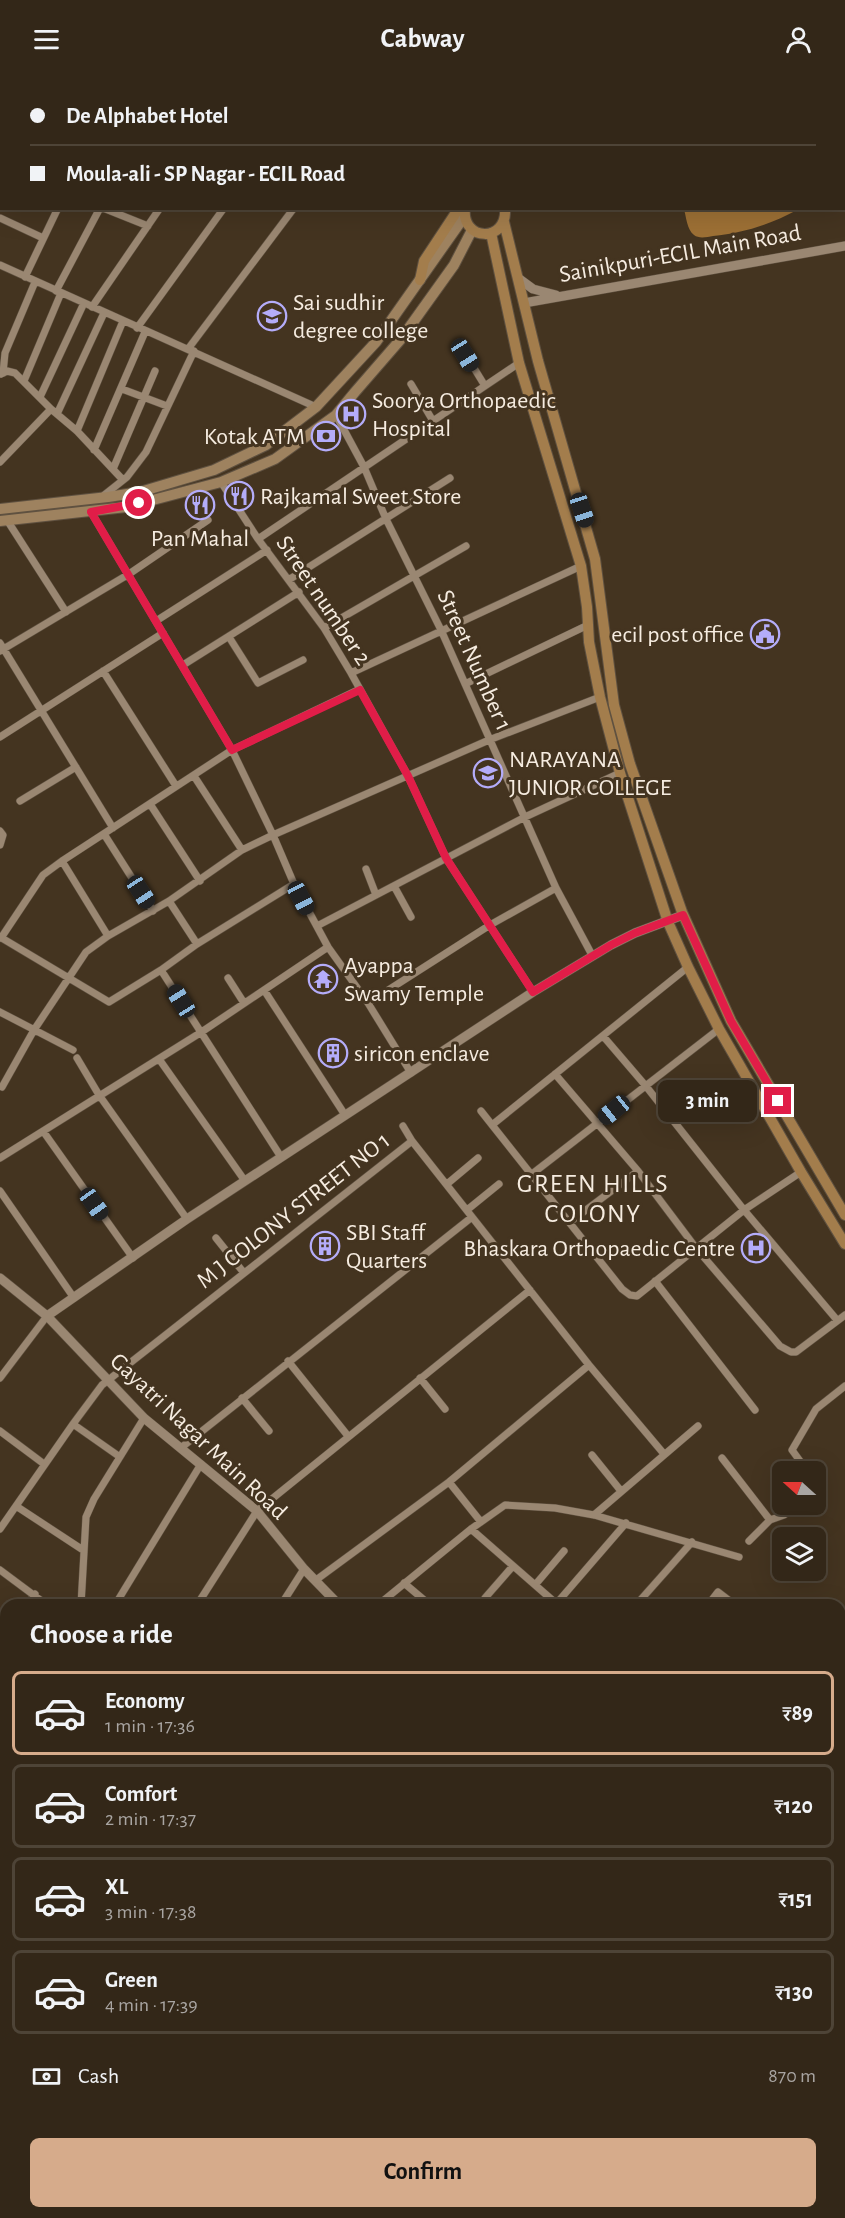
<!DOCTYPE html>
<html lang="en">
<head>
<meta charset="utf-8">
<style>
	:root { --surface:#332718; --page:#3b2f21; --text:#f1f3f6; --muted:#a9a5a2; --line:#4e4437; --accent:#d6ab8b }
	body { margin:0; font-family:"Alegreya Sans",sans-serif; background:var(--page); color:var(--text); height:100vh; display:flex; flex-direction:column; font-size:22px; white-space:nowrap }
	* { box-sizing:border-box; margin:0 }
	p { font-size:20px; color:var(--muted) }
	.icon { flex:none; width:33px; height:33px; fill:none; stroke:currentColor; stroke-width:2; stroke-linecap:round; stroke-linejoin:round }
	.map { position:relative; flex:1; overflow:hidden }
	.details { position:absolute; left:0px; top:1521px; width:846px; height:620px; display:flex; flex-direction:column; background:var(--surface); border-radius:18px 18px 0 0; box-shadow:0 6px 24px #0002,0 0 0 2px var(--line) }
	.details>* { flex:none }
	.guide { position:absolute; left:0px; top:0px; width:846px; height:132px; box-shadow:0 6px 24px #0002,0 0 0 2px var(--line); display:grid; align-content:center; height:132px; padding:0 30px; background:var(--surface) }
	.needle { width:39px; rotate:291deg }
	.fabs { position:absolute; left:772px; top:1383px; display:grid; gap:12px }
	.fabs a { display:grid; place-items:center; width:54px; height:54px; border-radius:9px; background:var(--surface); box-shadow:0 6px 24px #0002,0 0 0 2px var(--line); font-size:30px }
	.end { position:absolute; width:27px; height:27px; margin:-14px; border:8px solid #e11d48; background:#fff; box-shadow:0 0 0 3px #fff }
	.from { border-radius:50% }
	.bubble { position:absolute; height:42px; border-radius:9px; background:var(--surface); box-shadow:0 6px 24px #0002,0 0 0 2px var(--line); font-size:20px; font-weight:700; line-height:42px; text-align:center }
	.car { position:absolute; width:18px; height:36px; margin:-18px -9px; border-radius:8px; box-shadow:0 0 4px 2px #0007; background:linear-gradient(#222 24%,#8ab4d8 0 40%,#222 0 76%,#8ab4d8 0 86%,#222 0) }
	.guide b { display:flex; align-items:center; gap:21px; height:57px; font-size:22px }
	.guide b+b { border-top:2px solid var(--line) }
	.guide i { width:15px; height:15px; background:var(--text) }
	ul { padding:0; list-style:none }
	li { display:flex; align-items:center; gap:18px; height:84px; margin:0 12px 9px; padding:0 18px; border:3px solid var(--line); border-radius:9px }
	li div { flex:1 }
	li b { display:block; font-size:22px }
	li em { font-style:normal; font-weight:700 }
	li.selected { border-color:var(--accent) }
	li>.icon { width:54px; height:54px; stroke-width:1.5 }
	h2 { padding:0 30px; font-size:27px; line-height:72px }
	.pay { display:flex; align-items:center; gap:15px; height:66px; padding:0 30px; font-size:22px }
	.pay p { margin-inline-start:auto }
	.action { display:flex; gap:12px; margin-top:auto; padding:12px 30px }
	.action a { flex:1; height:69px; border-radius:9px; background:var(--accent); color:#111; font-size:24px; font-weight:700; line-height:69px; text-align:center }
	header { display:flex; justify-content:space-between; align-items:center; height:78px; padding:0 30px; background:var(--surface); font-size:27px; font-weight:700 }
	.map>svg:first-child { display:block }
	.water { fill:#9d7035 }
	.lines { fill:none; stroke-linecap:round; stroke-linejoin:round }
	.minor-casing { stroke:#5f5140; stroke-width:8 }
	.tertiary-casing { stroke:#5f5140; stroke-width:10 }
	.secondary-casing { stroke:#5f5140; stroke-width:12 }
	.primary-casing { stroke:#5f5140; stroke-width:12 }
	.minor { stroke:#9a8772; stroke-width:7 }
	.tertiary { stroke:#9a8772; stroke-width:9 }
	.secondary { stroke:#9e825f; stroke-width:10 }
	.primary { stroke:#a37d4c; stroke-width:10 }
	.route { stroke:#e11d48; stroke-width:8 }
	.labels { text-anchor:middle; stroke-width:6; stroke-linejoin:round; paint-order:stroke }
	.street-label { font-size:24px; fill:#f6ece0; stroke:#443420 }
	.poi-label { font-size:24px; fill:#f6ece0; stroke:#443420; text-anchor:start }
	.neighbourhood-label { font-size:26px; letter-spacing:1.5px; fill:#f6ece0; stroke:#443420 }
</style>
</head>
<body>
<header><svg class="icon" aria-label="menu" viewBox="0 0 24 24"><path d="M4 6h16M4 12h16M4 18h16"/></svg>Cabway<svg class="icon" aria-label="person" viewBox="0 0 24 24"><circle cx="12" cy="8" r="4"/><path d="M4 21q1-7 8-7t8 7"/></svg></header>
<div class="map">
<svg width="845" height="2140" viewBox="0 0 845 2140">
	<rect width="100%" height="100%" fill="#443420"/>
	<path class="water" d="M684,131V130L799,131C771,146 745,155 713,158C707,159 699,161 694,157C687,152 686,138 684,131Z
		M845,1589V1782L840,1784V1590Z"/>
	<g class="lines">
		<g class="minor-casing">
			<path id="minor" d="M520,0L521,2
				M617,0L618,2
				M426,2L428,0
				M790,2L792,0
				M0,9L2,10
				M0,70L2,71
				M0,105L2,106
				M103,130L148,148
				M0,140L43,160
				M0,187L316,329
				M25,199L58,130
				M56,213L100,130
				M92,229L160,130
				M137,250L224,130
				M188,271L294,130
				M466,277L485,308
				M3,295L5,275L35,204
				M1,296L7,293L15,295L51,331
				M24,303L61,215
				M411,306L433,343
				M122,311L167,328
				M40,319L84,225
				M57,336L104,235
				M336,337L364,389L386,441L441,552L556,810L592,877
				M77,353L123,243
				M94,372L145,254
				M0,384L51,331L77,353L123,402
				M113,391L155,293
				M221,404L258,461L324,550L351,595L408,698L446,780L533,914
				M103,418L127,399L146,374L194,273
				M91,434L232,672L273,757L294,806L328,869L368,925L411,995
				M7,442L66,534
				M258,461L519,285
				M290,501L450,400
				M156,543L267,472
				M324,550L466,468
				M229,559L258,605L303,582
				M0,565L113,750
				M0,573L129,496L208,442
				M183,587L299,514
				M103,593L176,708
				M351,595L581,488
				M465,606L588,547
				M0,659L163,555
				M194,698L242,772
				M20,723L76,689
				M150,726L200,803
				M0,753L3,757L0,767
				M104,756L153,833
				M62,783L108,858
				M366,791L376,817
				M394,808L411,839
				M169,823L197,866
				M317,848L525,739L620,695
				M0,859L109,924L161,892L197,866L294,806
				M1,860L43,797L62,783L232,672L360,611
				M161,892L281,1079
				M228,900L244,925
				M264,912L345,1037
				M368,925L490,847L556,810
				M0,934L73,972
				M603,958L645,1007L744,1132L837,1242
				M77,980L99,1017L187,1141
				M159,981L245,1103
				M555,996L638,1093L696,1170L780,1268L791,1274H796L845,1237
				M2,1009L34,952L86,874L108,858L169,823L242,772L273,757L489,662L600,619
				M481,1033L622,1211L630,1217L637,1218L744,1132L801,1094
				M492,1047L688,889
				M403,1048L412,1063
				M43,1053L133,1180
				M0,1080L200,955L328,869
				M532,1096L719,951
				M447,1106L478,1080
				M0,1113L74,1220
				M467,1132L499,1106
				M570,1144L638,1093
				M216,1160L244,1195
				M655,1203L755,1332
				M288,1283L348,1358
				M0,1300L47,1238
				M420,1300L445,1331
				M242,1320L269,1353
				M73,1346L102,1307L412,1063L589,1287L664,1376
				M0,1353L44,1386
				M182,1369L472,1139
				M592,1377L621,1413
				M722,1380L770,1442
				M808,1394L792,1372L816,1331L845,1308
				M449,1404L481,1444
				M816,1405L820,1410L816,1413
				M16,1428L83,1472
				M594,1437L698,1348
				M0,1451L73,1346L120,1379
				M471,1451L558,1527
				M749,1463L770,1442L784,1437L798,1426
				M0,1492L47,1527
				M316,1502L449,1404L589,1287
				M404,1505L430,1527
				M535,1507L564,1473
				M485,1520L513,1488
				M556,1526L626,1445
				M27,1527L35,1516
				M81,1527L86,1439L94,1421L144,1340
				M115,1527L201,1386
				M197,1527L257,1433L530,1212
				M281,1527L304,1491
				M378,1527L471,1451L505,1427L555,1430L594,1437L739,1479
				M636,1527L692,1464
				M708,1527L718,1514L735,1527
				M0,1565L6,1556
				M0,1628L6,1634
				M0,1694L6,1689
				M0,1795L6,1802
				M840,1865L845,1869
				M0,1889L6,1896
				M840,1900L845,1904
				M0,1907L6,1904
				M840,1952L845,1945
				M0,1992L6,1990
				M840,2043L845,2040
				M0,2053L6,2051
				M0,2116L6,2115
				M711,2134L714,2140"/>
		</g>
		<g class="tertiary-casing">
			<path id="tertiary" d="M518,200L533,211L556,217
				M524,225L845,168
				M0,1200L47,1238L144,1340L257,1433L304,1491L339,1527
				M47,1238L187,1141L533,914L611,867L635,855L683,837
				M840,1837L845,1836
				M0,1946L6,1948"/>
		</g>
		<g class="secondary-casing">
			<path id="secondary" d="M0,431L108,419L140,414L214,392L266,367L316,329L376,264L464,139
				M0,443L126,429L221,404L275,381L336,337L355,314L401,261L454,187L472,152"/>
		</g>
		<g class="primary-casing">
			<path id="primary" d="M395,0L396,2
				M408,0L409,2
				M465,130C461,164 508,165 505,130
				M504,144L538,283L595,481L614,627L630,686L682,834L731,943L845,1137
				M491,155L519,285L581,488L587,529L589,564L600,619L620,695L668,844L688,889L719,951L801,1094L845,1166
				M420,202L424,183L459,130"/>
		</g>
		<use href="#minor" class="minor"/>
		<use href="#tertiary" class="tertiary"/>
		<use href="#secondary" class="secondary"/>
		<use href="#primary" class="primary"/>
	</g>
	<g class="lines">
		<path class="route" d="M139,425L91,434L232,672L360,612L408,698L446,780L533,914L611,867L635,855L683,837L731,943L778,1023"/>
	</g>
	<defs>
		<g id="university-ring" transform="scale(1.5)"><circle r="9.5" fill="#443420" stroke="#b4acf9" stroke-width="1.5"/><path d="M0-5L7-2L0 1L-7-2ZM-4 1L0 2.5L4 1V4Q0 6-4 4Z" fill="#b4acf9"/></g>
		<g id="hospital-ring" transform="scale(1.5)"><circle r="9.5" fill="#443420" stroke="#b4acf9" stroke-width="1.5"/><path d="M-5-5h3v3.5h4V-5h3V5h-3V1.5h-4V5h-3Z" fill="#b4acf9"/></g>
		<g id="bank-ring" transform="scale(1.5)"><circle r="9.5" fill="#443420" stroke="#b4acf9" stroke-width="1.5"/><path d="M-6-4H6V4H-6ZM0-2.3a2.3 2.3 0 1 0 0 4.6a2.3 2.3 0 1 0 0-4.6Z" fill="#b4acf9"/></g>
		<g id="restaurant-ring" transform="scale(1.5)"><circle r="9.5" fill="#443420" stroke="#b4acf9" stroke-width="1.5"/><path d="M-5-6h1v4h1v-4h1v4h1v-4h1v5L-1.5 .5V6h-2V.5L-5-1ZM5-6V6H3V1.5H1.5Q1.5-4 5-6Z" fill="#b4acf9"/></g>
		<g id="civic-ring" transform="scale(1.5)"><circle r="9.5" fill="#443420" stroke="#b4acf9" stroke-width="1.5"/><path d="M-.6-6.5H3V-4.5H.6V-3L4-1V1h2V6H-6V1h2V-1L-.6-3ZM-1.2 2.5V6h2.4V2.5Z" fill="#b4acf9"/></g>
		<g id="temple-ring" transform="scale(1.5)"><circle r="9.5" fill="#443420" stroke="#b4acf9" stroke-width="1.5"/><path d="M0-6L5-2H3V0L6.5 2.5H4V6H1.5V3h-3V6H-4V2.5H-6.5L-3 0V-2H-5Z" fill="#b4acf9"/></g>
		<g id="building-ring" transform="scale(1.5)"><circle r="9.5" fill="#443420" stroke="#b4acf9" stroke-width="1.5"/><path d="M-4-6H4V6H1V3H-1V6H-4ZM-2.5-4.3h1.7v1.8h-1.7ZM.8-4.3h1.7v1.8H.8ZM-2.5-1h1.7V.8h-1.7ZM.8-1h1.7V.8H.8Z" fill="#b4acf9"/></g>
	</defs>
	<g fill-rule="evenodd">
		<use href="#university-ring" x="272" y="238"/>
		<use href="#hospital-ring" x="351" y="336"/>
		<use href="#bank-ring" x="326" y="358"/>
		<use href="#restaurant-ring" x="239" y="418"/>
		<use href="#restaurant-ring" x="200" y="427"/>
		<use href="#civic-ring" x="765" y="556"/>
		<use href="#university-ring" x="488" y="695"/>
		<use href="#temple-ring" x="323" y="901"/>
		<use href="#building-ring" x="333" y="975"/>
		<use href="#building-ring" x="325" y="1168"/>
		<use href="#hospital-ring" x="756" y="1170"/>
	</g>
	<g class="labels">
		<g class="street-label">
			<text transform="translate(680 175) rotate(-10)" y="8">Sainikpuri-ECIL Main Road</text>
			<text transform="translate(324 522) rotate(56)" y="8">Street number 2</text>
			<text transform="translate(475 582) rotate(66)" y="8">Street Number 1</text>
			<text transform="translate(293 1132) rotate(-38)" y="8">M J COLONY STREET NO 1</text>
			<text transform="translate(199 1358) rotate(43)" y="8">Gayatri Nagar Main Road</text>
		</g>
		<g class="poi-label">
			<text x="293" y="232">Sai sudhir<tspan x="293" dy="28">degree college</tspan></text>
			<text x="372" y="330">Soorya Orthopaedic<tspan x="372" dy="28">Hospital</tspan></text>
			<text x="305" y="366" text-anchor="end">Kotak ATM</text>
			<text x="260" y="426">Rajkamal Sweet Store</text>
			<text x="200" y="468" text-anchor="middle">Pan Mahal</text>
			<text x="744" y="564" text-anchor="end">ecil post office</text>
			<text x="509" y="689">NARAYANA<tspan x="509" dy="28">JUNIOR COLLEGE</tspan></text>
			<text x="344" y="895">Ayappa<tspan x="344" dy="28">Swamy Temple</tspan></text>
			<text x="354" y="983">siricon enclave</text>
			<text x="346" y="1162">SBI Staff<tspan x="346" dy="28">Quarters</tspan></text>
			<text x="735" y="1178" text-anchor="end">Bhaskara Orthopaedic Centre</text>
		</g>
		<g class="neighbourhood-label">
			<text x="593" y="1114">GREEN HILLS<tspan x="593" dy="30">COLONY</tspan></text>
		</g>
	</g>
</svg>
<div class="fabs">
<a><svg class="needle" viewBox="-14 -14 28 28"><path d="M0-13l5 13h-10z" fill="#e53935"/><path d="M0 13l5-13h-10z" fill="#a9a5a2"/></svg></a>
<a><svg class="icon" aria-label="layers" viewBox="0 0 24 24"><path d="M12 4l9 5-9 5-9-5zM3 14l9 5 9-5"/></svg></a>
</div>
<i class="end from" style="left:139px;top:425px"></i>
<i class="end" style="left:778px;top:1023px"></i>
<div class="bubble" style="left:658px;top:1002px;width:99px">3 min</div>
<i class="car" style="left:465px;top:277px;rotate:148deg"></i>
<i class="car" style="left:582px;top:432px;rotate:162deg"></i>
<i class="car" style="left:141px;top:814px;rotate:147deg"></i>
<i class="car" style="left:301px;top:820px;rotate:152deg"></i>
<i class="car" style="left:181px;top:923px;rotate:328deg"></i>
<i class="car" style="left:614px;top:1032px;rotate:231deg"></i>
<i class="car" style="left:94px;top:1126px;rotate:145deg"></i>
<div class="guide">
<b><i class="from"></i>De Alphabet Hotel</b>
<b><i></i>Moula-ali - SP Nagar - ECIL Road</b>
</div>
<section class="details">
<h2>Choose a ride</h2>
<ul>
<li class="selected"><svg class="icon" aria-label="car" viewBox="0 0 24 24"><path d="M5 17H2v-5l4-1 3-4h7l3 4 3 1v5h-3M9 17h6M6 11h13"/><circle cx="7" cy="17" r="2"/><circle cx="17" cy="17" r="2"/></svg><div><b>Economy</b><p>1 min · 17:36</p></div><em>₹89</em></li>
<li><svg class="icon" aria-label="car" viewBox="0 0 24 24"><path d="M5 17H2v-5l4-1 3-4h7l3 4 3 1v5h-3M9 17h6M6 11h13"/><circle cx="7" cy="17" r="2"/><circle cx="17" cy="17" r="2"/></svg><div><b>Comfort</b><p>2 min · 17:37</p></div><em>₹120</em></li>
<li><svg class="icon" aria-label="car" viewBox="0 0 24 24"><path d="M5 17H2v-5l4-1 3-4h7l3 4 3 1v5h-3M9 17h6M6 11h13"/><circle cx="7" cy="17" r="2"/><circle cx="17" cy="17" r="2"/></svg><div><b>XL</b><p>3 min · 17:38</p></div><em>₹151</em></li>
<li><svg class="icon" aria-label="car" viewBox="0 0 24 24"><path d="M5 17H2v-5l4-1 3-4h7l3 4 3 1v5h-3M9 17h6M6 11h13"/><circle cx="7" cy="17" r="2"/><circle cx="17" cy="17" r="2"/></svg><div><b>Green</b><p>4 min · 17:39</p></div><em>₹130</em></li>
</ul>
<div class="pay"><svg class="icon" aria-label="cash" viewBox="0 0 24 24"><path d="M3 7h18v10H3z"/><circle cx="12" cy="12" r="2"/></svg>Cash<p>870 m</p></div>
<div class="action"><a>Confirm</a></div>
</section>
</div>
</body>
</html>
